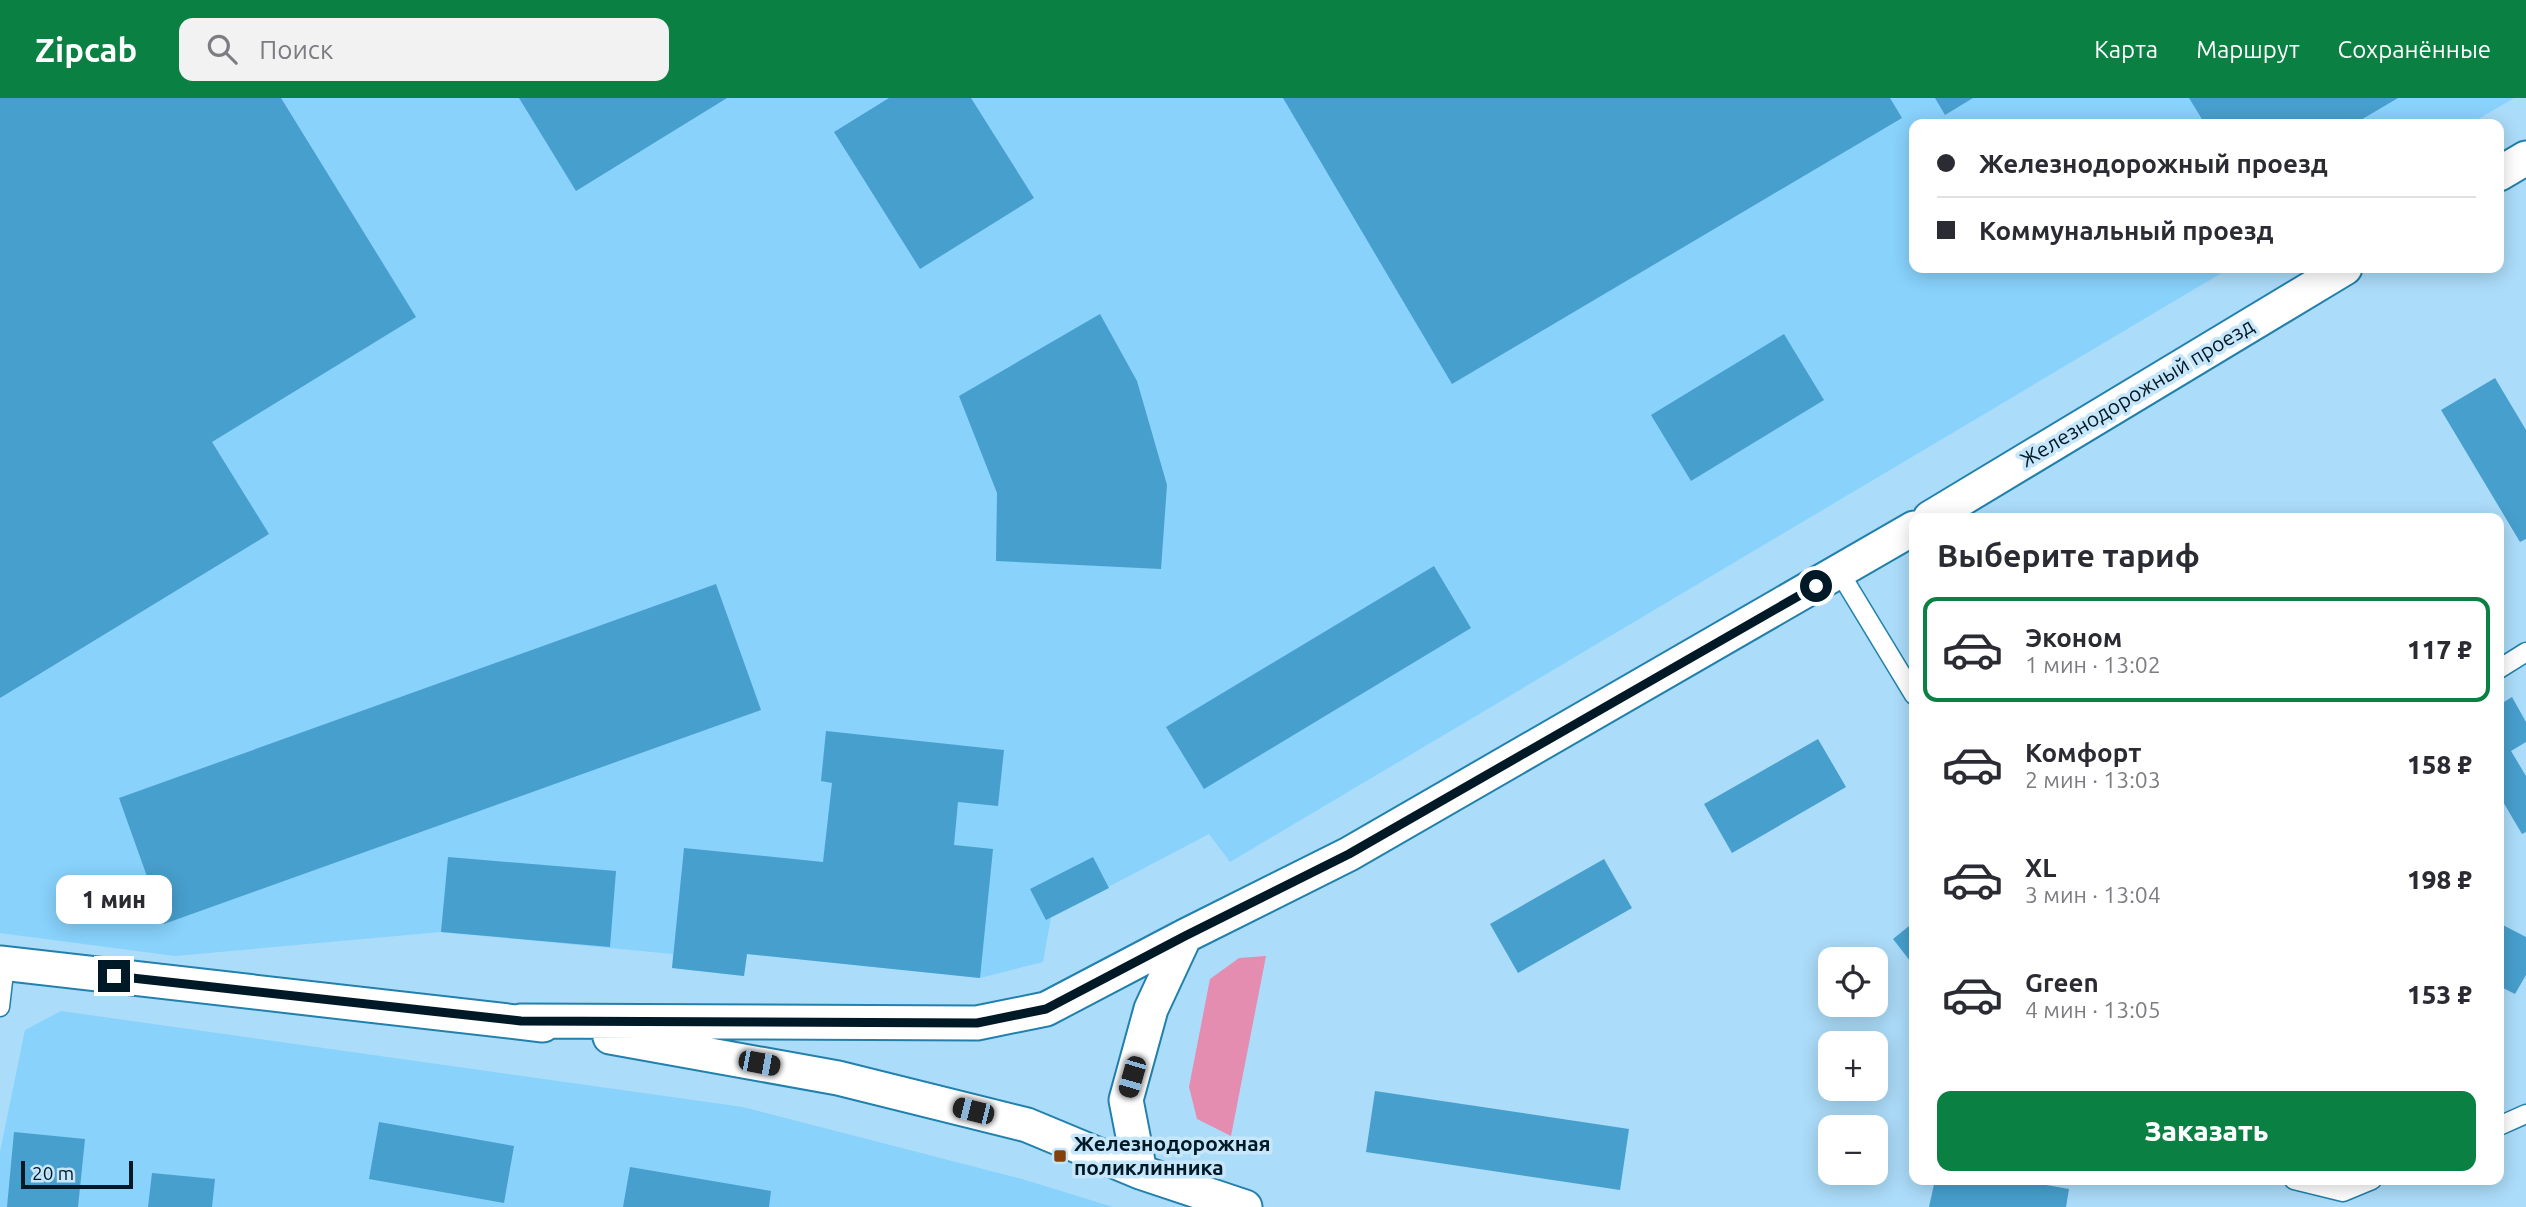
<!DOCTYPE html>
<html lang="ru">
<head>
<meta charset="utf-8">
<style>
	:root { --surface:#fff; --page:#f2f2f3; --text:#2b2b33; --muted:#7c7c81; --line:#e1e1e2; --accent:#0b8043 }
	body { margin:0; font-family:Ubuntu,sans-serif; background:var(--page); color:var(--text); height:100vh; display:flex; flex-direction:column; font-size:26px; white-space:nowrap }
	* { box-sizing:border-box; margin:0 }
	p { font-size:23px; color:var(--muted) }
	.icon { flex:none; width:38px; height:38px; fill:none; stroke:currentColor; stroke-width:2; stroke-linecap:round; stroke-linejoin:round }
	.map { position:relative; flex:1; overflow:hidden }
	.drawer { position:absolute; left:1909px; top:415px; width:595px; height:672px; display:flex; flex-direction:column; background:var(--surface); border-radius:14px; box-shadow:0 4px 18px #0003 }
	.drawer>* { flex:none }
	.top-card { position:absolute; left:1909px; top:21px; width:595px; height:154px; border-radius:14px; box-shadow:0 4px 18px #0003; display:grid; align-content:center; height:154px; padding:0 28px; background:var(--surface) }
	.tools { position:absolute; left:1818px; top:849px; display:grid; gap:14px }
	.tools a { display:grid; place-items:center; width:70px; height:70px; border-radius:14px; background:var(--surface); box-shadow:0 4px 18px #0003; font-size:35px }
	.scale { position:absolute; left:21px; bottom:18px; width:112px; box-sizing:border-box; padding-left:7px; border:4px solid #001927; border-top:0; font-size:19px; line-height:24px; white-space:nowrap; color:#001927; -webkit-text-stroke:5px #c6e6fa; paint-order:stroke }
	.end { position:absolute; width:32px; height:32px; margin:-16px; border:9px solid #001927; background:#fff; box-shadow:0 0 0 4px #fff }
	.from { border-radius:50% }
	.bubble { position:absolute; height:49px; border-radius:14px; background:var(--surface); box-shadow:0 4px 18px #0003; font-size:23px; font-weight:800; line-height:49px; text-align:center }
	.car { position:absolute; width:21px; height:42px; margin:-21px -10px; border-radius:9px; box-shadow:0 0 5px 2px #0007; background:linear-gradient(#222 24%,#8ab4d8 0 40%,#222 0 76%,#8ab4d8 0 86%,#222 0) }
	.top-card b { display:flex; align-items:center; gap:24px; height:66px; font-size:26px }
	.top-card b+b { border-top:2px solid var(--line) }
	.top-card i { width:18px; height:18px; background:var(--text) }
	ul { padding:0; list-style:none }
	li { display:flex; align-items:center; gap:21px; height:105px; margin:0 14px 10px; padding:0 14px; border:4px solid transparent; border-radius:14px }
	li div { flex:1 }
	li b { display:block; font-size:26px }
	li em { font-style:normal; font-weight:800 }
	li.current { border-color:var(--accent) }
	li>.icon { width:63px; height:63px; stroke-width:1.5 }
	h2 { padding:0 28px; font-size:32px; line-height:84px }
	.button { display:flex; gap:14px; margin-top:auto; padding:14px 28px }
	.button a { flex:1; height:80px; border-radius:14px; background:var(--accent); color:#fff; font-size:28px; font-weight:800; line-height:80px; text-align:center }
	header { display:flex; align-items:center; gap:42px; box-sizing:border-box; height:98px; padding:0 35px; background:var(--accent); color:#fff }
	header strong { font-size:33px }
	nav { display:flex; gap:38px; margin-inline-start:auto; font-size:24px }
	.search { width:490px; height:63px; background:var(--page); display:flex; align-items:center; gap:18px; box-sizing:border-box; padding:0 24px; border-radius:14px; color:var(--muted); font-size:26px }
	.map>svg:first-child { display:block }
	.built { fill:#88d2fc }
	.green { fill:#e48db0 }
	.building { fill:#479fcd }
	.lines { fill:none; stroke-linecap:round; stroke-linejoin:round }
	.lane-casing { stroke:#2180ac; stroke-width:21 }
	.street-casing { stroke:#2180ac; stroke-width:37 }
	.lane { stroke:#fff; stroke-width:18 }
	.street { stroke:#fff; stroke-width:33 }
	.route { stroke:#001927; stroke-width:9 }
	.poi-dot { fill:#824209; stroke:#c6e6fa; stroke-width:2.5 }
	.labels { text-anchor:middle; stroke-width:7; stroke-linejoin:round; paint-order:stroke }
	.street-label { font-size:21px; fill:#001927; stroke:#c6e6fa }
	.poi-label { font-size:21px; font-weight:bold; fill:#001927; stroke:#c6e6fa; text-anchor:start }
</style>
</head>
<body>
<header>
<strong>Zipcab</strong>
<div class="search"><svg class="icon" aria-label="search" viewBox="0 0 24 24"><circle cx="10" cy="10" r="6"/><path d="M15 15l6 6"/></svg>Поиск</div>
<nav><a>Карта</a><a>Маршрут</a><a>Сохранённые</a></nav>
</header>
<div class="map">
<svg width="2526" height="1109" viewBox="0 0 2526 1109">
	<rect width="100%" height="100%" fill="#abdcf9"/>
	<path class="built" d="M0,0H2514L2470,26H1914V170H2230L1230,764L1209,736L1051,819L1043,864L980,880L747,856L744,878L672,870L673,856L441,834L175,858L0,835Z
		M61,913L743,1009L1022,1081L1113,1109H0V1054L25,932Z"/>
	<path class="green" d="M1266,858L1231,1038L1197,1021L1189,989L1210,881L1239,860Z"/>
	<path class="building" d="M0,0H281L416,219L212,344L269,436L0,600Z
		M519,0H727L576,93Z
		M889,0H971L1034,100L920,171L834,34Z
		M1283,0H1890L1902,20L1452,286Z
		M1935,0H1973L1945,17Z
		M2189,0H2398L2354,26H2205Z
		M1100,216L1137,283L1167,387L1161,471L996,463L997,395L959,298Z
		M1784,236L1824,302L1691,383L1651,317Z
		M2495,280L2526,332V441L2520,444L2441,312Z
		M1434,468L1471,530L1204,691L1166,629Z
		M716,486L761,612L164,826L119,700Z
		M2512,599L2526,624V644L2511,653L2526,678V734L2522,736L2499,697V607Z
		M826,633L1004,652L998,708L958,704L954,747L993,751L980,880L747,856L744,878L672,870L684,750L823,764L832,685L821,683Z
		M1818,641L1846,689L1732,755L1704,706Z
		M448,759L616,773L610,849L441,834Z
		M1093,759L1109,790L1046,822L1030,791Z
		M1604,761L1632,810L1518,875L1490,826Z
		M1914,824V868L1893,841Z
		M2499,825L2526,839V877L2515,896L2499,888Z
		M1375,993L1629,1031L1620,1092L1366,1054Z
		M379,1024L514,1048L504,1105L369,1081Z
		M14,1034L85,1041L78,1109H7Z
		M630,1069L771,1093L769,1109H623Z
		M152,1075L215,1081L212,1109H148Z
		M1935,1082H2018L2069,1091L2066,1109H1929Z"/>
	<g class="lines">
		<g class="lane-casing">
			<path id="lane" d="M1840,475L1914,597
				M2499,571L2526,554
				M0,909L5,866
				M2499,1028L2526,1016
				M2294,1082L2343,1094L2372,1082"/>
		</g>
		<g class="street-casing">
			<path id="street" d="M2499,76L2526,60
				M1930,420L2345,170
				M0,865L543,927
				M521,923L977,925L1046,911L1185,838L1349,756L1914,430
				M610,939L838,980L1027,1027L1140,1074L1245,1109
				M1140,1074L1126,1002L1151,911L1185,838"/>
		</g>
		<use href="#lane" class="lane"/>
		<use href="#street" class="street"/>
	</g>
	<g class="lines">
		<path class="route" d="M114,878L521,923L977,925L1046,911L1185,838L1349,756L1816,488"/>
	</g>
	<rect class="poi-dot" x="1053" y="1051" width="14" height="14" rx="3.5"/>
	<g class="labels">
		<g class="street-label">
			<text transform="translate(2137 295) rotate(-31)" y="7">Железнодорожный проезд</text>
		</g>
		<g class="poi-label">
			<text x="1074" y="1053">Железнодорожная<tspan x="1074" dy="24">поликлинника</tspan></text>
		</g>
	</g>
</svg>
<div class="tools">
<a><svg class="icon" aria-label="locate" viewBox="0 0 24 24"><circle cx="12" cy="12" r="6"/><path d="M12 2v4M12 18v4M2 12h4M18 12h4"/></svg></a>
<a>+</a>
<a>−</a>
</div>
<div class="scale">20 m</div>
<i class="end from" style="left:1816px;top:488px"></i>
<i class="end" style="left:114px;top:878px"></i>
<div class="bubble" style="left:56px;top:777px;width:116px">1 мин</div>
<i class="car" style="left:759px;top:965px;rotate:101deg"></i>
<i class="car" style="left:1132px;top:979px;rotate:196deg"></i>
<i class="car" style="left:973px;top:1013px;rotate:284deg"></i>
<div class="top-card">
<b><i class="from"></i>Железнодорожный проезд</b>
<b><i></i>Коммунальный проезд</b>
</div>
<section class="drawer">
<h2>Выберите тариф</h2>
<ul>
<li class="current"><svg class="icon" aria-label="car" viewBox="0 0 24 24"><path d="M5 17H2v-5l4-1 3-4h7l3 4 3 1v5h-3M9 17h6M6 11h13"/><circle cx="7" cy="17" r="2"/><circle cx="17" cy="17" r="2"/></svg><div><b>Эконом</b><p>1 мин · 13:02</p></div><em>117 ₽</em></li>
<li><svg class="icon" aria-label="car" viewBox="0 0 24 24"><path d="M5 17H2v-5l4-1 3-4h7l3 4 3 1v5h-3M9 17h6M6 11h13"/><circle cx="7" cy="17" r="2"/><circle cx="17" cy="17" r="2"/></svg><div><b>Комфорт</b><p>2 мин · 13:03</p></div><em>158 ₽</em></li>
<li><svg class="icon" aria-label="car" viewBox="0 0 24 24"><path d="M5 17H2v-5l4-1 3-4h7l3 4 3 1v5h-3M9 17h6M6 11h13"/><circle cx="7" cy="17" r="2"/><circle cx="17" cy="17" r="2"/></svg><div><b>XL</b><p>3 мин · 13:04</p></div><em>198 ₽</em></li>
<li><svg class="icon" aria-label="car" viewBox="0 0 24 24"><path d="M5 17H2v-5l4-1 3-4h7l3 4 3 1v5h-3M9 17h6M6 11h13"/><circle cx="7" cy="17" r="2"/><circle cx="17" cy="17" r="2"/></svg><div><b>Green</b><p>4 мин · 13:05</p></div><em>153 ₽</em></li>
</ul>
<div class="button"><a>Заказать</a></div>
</section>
</div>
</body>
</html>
